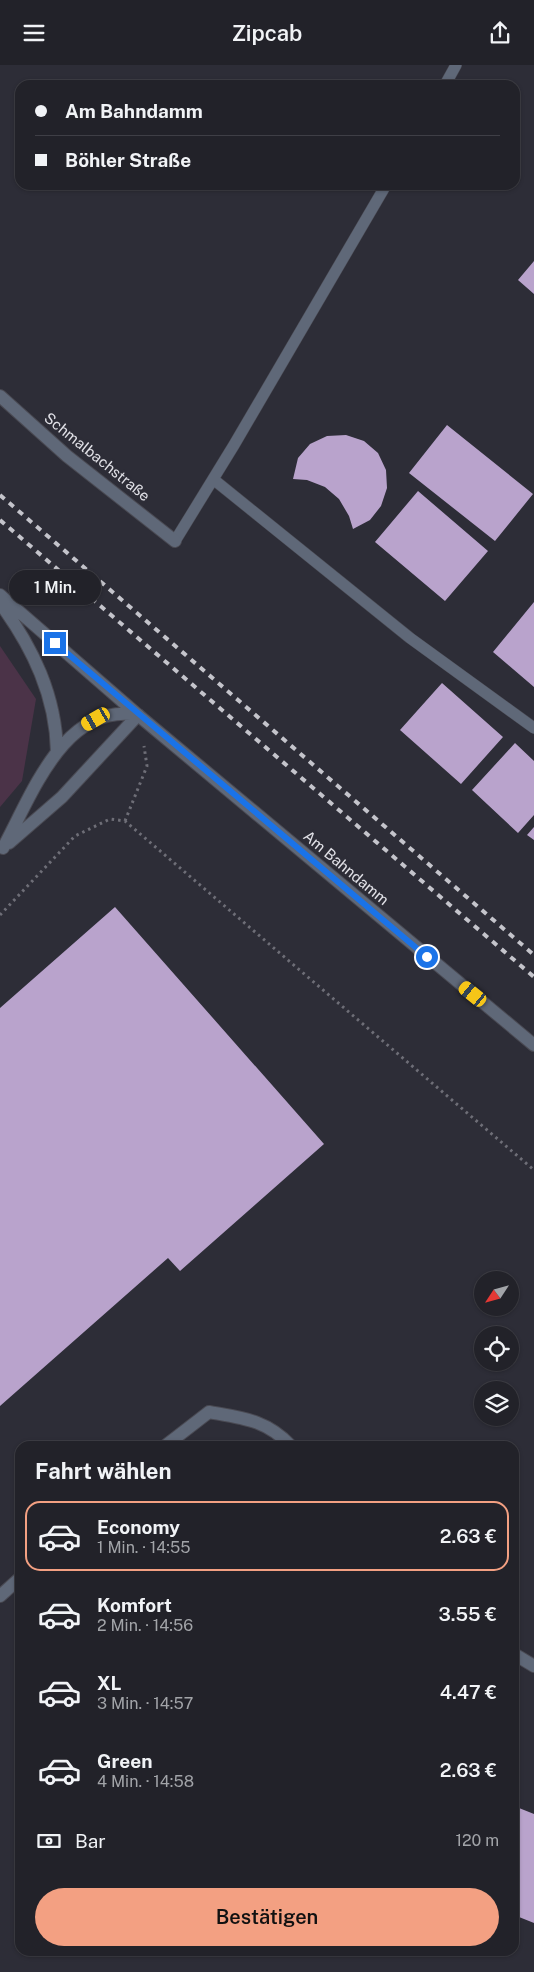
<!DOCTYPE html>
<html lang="de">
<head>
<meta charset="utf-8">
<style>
	:root { --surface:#222229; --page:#2e2f35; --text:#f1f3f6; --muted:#a2a4a8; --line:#3f3f46; --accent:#f3a082 }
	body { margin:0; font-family:"Public Sans",sans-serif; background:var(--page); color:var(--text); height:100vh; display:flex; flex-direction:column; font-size:19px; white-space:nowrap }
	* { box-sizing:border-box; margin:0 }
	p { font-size:16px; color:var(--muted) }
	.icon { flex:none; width:28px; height:28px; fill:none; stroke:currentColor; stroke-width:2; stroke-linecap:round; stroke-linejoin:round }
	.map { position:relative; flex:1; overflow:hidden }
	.side { position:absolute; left:15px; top:1376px; width:504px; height:515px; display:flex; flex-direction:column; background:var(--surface); border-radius:15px; box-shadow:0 1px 4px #0004,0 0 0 1px var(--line) }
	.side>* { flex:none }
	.top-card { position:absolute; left:15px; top:15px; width:505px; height:110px; border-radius:15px; box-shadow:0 1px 4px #0004,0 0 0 1px var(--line); display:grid; align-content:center; height:110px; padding:0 20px; background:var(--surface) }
	.needle { width:32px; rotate:234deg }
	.tools { position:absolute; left:474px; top:1206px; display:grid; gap:10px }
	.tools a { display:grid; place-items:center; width:45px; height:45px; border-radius:50%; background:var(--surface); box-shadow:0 1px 4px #0004,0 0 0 1px var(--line); font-size:25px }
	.end { position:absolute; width:22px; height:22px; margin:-11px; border:6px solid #1a73e8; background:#fff; box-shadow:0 0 0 2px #fff }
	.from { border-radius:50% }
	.bubble { position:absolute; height:35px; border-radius:18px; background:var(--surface); box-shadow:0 1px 4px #0004,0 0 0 1px var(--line); font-size:16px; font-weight:600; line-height:35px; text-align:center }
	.car { position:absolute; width:15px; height:30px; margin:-15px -8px; border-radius:6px; box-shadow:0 0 4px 1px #0007; background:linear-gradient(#f5c518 24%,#345 0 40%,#f5c518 0 76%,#345 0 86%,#f5c518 0) }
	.top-card b { display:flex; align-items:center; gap:18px; height:48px; font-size:19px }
	.top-card b+b { border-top:1px solid var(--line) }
	.top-card i { width:12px; height:12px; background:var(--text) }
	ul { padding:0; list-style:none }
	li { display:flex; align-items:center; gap:15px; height:70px; margin:0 10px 8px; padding:0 10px; border:2px solid transparent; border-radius:15px }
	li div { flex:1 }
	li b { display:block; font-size:19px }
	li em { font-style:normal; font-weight:600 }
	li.selected { border-color:var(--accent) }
	li>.icon { width:45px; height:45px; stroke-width:1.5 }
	h2 { padding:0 20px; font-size:22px; line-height:60px }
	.pay { display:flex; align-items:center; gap:12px; height:55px; padding:0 20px; font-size:19px }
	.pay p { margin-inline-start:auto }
	.button { display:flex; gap:10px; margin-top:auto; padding:10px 20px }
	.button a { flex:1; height:58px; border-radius:30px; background:var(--accent); color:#111; font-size:20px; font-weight:600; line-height:58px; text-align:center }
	header { display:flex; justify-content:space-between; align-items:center; height:65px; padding:0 20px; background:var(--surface); font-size:22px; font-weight:600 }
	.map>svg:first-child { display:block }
	.green { fill:#4b3348 }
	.building { fill:#b9a3cc }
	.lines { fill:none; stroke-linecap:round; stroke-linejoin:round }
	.service-casing { stroke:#4a4a53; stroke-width:12 }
	.minor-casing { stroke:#4a4a53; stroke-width:14 }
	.tertiary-casing { stroke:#4a4a53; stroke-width:14 }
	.path { stroke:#6e6e77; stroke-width:3; stroke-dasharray:2.5 4; stroke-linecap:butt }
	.service { stroke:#5f6878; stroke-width:11 }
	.minor { stroke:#5f6878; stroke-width:12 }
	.tertiary { stroke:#5f6878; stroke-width:12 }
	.rail { stroke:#c4c4cb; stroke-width:4; stroke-dasharray:6 6; stroke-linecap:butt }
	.route { stroke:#1a73e8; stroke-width:6 }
	.labels { text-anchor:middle; stroke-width:5; stroke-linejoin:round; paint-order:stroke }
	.street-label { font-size:15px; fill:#e1e1e7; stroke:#2d2d37 }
</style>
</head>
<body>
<header><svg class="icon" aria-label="menu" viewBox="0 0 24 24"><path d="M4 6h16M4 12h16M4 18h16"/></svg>Zipcab<svg class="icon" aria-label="share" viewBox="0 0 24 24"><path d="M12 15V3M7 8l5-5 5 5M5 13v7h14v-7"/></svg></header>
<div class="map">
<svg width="534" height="1907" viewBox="0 0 534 1907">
	<rect width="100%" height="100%" fill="#2d2d37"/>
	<path class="green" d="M0,581L36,634L22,716L0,742Z"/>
	<path class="building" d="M534,196V229L518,215Z
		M447,360L533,429L495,476L409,408Z
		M346,370L364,376L378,388L386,405L387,423L381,441L370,455L353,464L349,451L339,434L325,422L307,415L293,414L298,393L310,379L327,371Z
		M418,426L488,486L445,536L375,477Z
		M534,537V622L493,587Z
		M442,618L503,672L461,719L400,665Z
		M515,678L534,696V750L518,768L472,725Z
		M534,762V775L527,770Z
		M115,842L324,1079L180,1206L168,1193L0,1341V943Z
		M514,1741L534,1749V1858L514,1850Z"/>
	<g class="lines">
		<g class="service-casing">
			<path id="service" d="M445,20L456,0
				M213,414L410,573L534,663
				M175,476L234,380L386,120"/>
		</g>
		<g class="minor-casing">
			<path id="minor" d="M0,331L67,391L175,476
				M138,650L534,980
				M165,1381L209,1347C243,1353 267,1355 291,1381
				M0,1531L20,1513
				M514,1589L534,1601"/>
		</g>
		<g class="tertiary-casing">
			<path id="tertiary" d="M0,530L138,650
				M0,538C33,583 56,631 57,687
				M9,778L62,732L138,650
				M3,783C32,730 64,637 138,650"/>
		</g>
		<path class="path" d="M125,756L147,701L144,681
			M0,850L75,771L110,754L125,756L534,1105"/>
		<use href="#service" class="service"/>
		<use href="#minor" class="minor"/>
		<use href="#tertiary" class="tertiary"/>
		<path class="rail" d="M0,430L534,890
			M0,455L534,912"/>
	</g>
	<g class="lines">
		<path class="route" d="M55,578L427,892"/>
	</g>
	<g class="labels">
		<g class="street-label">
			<text transform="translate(97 392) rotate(39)" y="5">Schmalbachstraße</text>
			<text transform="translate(346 803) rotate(40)" y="5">Am Bahndamm</text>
		</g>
	</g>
</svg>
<div class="tools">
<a><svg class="needle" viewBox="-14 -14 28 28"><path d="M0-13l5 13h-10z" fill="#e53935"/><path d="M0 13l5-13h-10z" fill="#a2a4a8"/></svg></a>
<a><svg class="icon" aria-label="locate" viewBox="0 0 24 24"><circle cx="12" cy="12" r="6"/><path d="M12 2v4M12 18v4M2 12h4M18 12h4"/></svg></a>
<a><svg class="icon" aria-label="layers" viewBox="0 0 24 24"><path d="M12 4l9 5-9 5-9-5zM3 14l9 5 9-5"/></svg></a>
</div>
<i class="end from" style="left:427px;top:892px"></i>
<i class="end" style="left:55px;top:578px"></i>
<div class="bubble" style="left:9px;top:505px;width:92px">1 Min.</div>
<i class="car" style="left:96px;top:654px;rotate:240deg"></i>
<i class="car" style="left:473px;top:929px;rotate:309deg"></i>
<div class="top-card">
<b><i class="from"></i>Am Bahndamm</b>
<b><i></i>Böhler Straße</b>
</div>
<section class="side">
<h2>Fahrt wählen</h2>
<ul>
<li class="selected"><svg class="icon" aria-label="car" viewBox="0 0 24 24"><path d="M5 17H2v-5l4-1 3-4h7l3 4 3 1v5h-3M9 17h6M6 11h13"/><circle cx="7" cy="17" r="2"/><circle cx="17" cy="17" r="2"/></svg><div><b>Economy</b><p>1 Min. · 14:55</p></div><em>2.63 €</em></li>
<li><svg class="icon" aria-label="car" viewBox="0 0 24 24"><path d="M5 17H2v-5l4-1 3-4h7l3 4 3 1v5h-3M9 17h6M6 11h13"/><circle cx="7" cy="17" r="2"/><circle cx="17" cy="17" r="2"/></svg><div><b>Komfort</b><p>2 Min. · 14:56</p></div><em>3.55 €</em></li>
<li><svg class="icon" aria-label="car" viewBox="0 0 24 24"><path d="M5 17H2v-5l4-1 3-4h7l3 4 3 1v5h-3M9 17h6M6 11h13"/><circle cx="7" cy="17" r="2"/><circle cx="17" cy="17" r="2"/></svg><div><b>XL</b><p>3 Min. · 14:57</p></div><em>4.47 €</em></li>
<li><svg class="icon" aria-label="car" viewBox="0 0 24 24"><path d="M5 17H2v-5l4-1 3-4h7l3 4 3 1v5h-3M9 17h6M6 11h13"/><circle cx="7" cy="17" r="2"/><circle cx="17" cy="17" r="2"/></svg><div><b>Green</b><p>4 Min. · 14:58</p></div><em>2.63 €</em></li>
</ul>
<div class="pay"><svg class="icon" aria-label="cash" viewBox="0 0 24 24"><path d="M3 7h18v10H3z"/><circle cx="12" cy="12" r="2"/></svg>Bar<p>120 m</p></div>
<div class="button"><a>Bestätigen</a></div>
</section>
</div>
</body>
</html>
